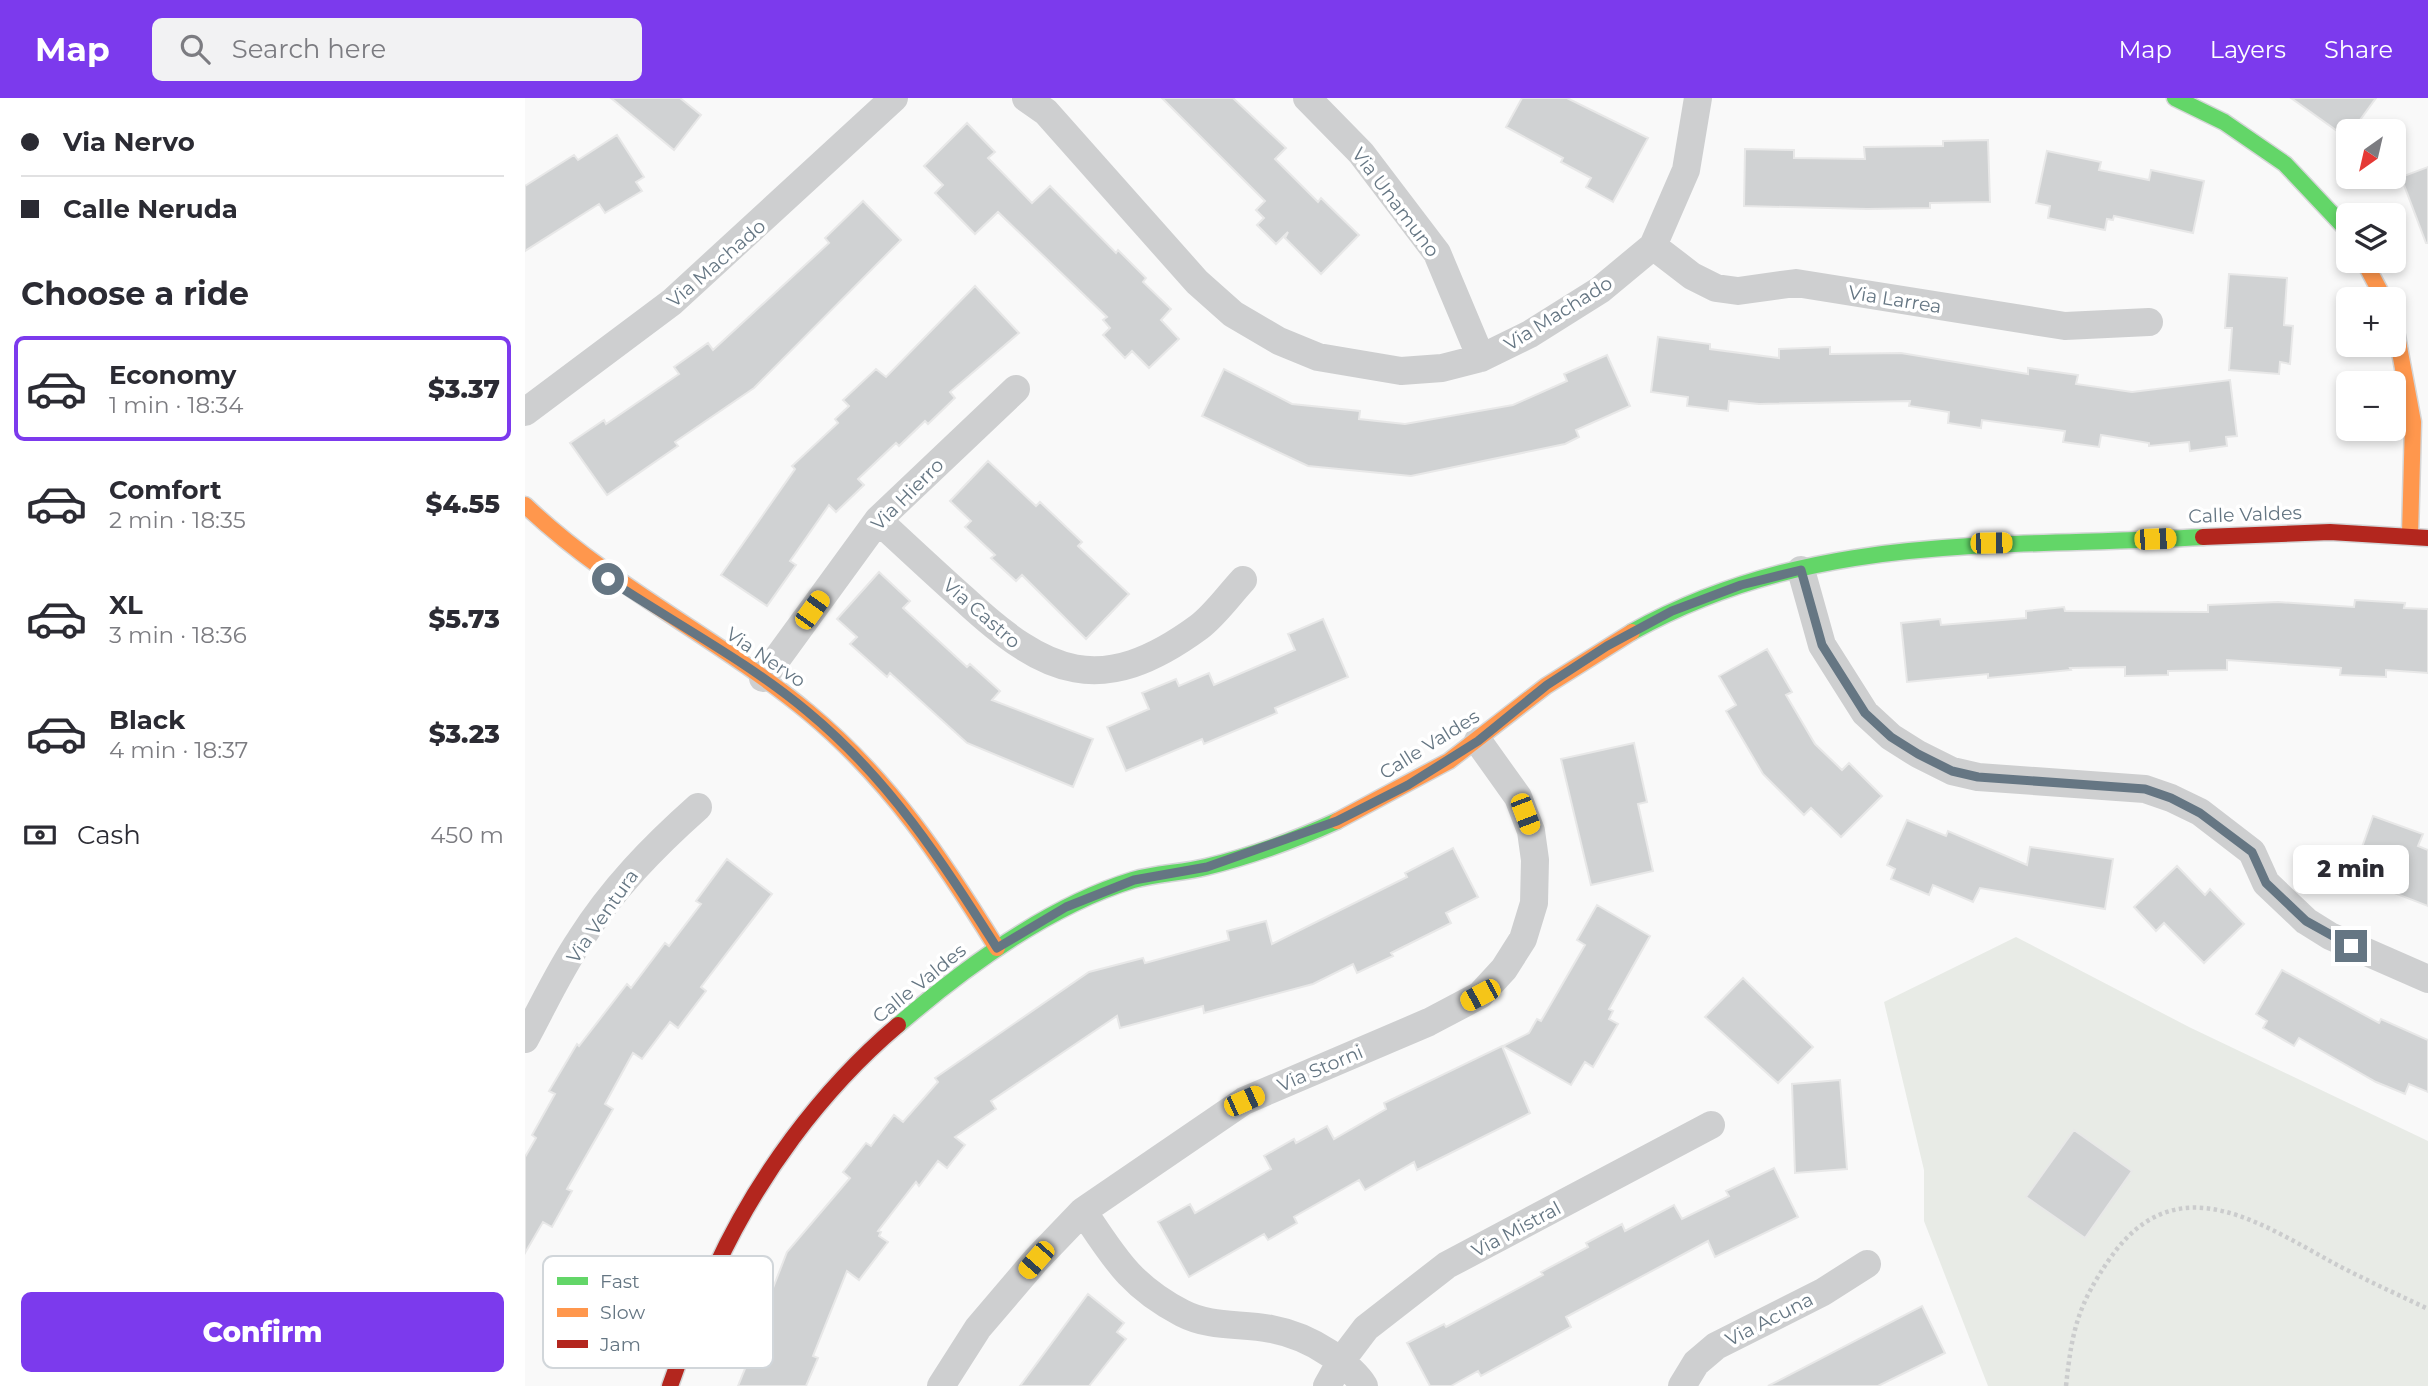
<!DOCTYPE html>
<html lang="en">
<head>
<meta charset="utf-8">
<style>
	:root { --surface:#fff; --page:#f2f2f3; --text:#2b2b33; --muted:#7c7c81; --line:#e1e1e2; --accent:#7c3aed }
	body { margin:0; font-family:Montserrat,sans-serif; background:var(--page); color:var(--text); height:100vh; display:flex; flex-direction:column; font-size:26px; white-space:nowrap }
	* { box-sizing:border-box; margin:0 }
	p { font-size:23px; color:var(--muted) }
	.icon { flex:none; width:38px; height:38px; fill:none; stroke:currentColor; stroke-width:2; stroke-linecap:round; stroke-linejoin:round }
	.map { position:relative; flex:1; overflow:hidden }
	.panel { display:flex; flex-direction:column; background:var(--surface); width:525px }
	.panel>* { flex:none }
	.top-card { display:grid; align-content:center; height:154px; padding:0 21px; background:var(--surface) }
	.needle { width:46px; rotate:214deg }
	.tools { position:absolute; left:1811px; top:21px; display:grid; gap:14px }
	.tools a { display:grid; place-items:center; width:70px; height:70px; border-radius:10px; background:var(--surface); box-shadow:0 4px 10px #0003; font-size:35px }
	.end { position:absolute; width:32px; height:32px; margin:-16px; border:9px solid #657683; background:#fff; box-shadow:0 0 0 4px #fff }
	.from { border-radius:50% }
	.bubble { position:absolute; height:49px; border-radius:10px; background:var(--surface); box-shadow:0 4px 10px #0003; font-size:23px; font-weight:800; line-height:49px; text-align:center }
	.car { position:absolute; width:21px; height:42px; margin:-21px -10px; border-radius:9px; box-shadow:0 0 5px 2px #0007; background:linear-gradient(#f5c518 24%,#345 0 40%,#f5c518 0 76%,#345 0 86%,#f5c518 0) }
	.top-card b { display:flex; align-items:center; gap:24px; height:66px; font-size:26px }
	.top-card b+b { border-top:2px solid var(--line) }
	.top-card i { width:18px; height:18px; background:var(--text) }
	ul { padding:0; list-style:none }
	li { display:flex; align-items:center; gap:21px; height:105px; margin:0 14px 10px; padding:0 7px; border:4px solid transparent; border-radius:10px }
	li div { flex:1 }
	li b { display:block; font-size:26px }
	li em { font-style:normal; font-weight:800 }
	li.current { border-color:var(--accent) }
	li>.icon { width:63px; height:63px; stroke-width:1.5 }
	h2 { padding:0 21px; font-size:32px; line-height:84px }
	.pay { display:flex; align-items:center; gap:18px; height:77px; padding:0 21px; font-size:26px }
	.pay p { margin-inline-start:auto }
	.button { display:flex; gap:14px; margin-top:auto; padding:14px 21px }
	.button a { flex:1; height:80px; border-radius:10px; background:var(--accent); color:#fff; font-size:28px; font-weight:800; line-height:80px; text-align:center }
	header { display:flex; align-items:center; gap:42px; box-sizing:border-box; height:98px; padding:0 35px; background:var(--accent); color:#fff }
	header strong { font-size:33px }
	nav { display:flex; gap:38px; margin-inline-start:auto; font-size:24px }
	.search { width:490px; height:63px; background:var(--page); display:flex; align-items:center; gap:18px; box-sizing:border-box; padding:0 24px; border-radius:10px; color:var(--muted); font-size:26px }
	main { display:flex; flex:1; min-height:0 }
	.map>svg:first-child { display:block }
	.green { fill:#e8ebe6 }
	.building { fill:#d0d2d3; stroke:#e8e8e8; stroke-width:2 }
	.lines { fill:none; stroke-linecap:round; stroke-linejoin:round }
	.fast-casing { stroke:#d5d6d7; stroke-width:19 }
	.slow-casing { stroke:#d5d6d7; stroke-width:19 }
	.jam-casing { stroke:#d5d6d7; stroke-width:19 }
	.path { stroke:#cbcccd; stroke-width:4.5; stroke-dasharray:3.5 3.5; stroke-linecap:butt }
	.street { stroke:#cecfd0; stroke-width:28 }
	.fast { stroke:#63d668; stroke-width:16 }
	.slow { stroke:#ff974d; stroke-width:16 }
	.jam { stroke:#b3261e; stroke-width:16 }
	.route { stroke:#657683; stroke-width:9 }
	.labels { text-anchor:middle; stroke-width:7; stroke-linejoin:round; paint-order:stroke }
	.street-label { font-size:19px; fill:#657683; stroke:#fff }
	.key { fill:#fff; stroke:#d1d6da; stroke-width:2 }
	.key-label { font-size:19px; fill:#657683 }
</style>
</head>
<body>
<header>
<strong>Map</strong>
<div class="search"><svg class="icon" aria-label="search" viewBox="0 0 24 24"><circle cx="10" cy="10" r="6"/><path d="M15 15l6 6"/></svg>Search here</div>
<nav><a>Map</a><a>Layers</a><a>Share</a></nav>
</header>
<main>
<section class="panel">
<div class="top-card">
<b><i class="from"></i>Via Nervo</b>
<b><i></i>Calle Neruda</b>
</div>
<h2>Choose a ride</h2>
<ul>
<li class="current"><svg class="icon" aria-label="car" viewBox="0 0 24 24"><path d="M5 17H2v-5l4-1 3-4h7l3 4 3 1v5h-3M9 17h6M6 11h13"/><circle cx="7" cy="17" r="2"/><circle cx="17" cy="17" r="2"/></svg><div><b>Economy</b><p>1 min · 18:34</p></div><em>$3.37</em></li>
<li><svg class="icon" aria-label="car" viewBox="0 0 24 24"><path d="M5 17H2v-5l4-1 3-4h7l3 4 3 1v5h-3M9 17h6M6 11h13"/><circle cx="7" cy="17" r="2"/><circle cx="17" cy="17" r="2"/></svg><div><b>Comfort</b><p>2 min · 18:35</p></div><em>$4.55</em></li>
<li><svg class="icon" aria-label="car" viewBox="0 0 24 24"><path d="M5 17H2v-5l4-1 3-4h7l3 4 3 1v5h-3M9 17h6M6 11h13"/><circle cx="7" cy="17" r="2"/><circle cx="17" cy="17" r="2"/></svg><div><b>XL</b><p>3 min · 18:36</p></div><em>$5.73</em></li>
<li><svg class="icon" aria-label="car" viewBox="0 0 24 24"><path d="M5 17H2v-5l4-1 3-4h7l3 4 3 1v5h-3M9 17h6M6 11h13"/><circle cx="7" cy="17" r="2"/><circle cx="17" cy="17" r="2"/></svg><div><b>Black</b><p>4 min · 18:37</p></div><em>$3.23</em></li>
</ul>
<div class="pay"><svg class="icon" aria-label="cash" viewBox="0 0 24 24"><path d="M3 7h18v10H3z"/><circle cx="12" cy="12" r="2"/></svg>Cash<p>450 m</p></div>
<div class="button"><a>Confirm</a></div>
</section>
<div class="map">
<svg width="1903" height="1288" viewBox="0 0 1903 1288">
	<rect width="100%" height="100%" fill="#f9f9f9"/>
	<path class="green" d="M1491,839L1664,929L1903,1043V1288H1463L1399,1123V1072L1359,904Z"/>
	<path class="building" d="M86,0H155L176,17L149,52Z
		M637,0H708L761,50L750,61L793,104L796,100L834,137L796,176L760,140L763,134L751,146L732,127L739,120L731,112L740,103Z
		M997,0H1042L1123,40L1088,104L1061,89L1066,80L1036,64L1038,60L981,29Z
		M1766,0H1851L1827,33H1824L1822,40Z
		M442,25L470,54L463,60L507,105L525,88L591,155L593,152L621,180L618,184L646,211L636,222L654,241L624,270L607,253L600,260L578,237L585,230L578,222L582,219L473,114L450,136L410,95L418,87L399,68Z
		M92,37L119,79L111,84L117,93L80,115L74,106L0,153V88L49,57L53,62Z
		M1463,42L1465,104L1405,105V110L1342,111L1219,108L1220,51L1269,52V60L1340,61L1339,49L1418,48V43Z
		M1522,53L1576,64L1574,72L1624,82L1626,72L1679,83L1668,135L1589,118L1588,122L1582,121L1580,132L1523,120L1525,108L1511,105Z
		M1903,69V145H1901L1876,79Z
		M338,103L376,142L229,290L150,344L153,348L82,397L45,345L79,322L81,326L154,276L149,269L183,245L188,252L304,145L300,140Z
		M1704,176L1762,180L1759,227L1768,228L1765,266L1755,264L1754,276L1704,272L1707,230H1700Z
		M450,188L494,235L425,294L430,300L403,326L400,323L374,348L371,345L333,381L339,387L311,414L304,407L265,463L271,467L242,508L196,477L270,371L267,368L313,325L310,321L324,308L318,302L351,271L361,279Z
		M1133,239L1185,246V251L1254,260V251L1305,249V256L1376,255L1503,276V270L1553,277L1551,286L1607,294L1705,282L1712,338L1701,339L1702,348L1665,353L1664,344L1624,348V345L1576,337L1574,349L1538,344L1540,333L1457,322L1456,330L1423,325L1424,314L1384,308L1385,303L1234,306L1204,303L1203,313L1162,308L1163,299L1126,294Z
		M1082,257L1105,308L1051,332L1054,339L1040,346L886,378L783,368L677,318L699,271L767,306L835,313L834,321L880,326L988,307L1042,283L1039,276Z
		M463,363L511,408L515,404L557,444L553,448L604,496L561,541L497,477L491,483L466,460L470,457L440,429L446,423L425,403Z
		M354,474L385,503L378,510L442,569L445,566L475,593L467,602L568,641L548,689L442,645L365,575L362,579L325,546L332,539L312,521Z
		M1830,502L1880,505L1879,510L1903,511V575L1861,572V579L1815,577L1816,570L1702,562V572L1643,573V577L1600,578V569L1545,570L1546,572L1463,580V576L1382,584L1376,525L1415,521L1416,527L1501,520V513L1539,509L1540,513L1683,514V507L1753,504L1829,509Z
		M798,521L823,579L750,610L752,615L679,646L677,641L601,673L582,629L624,611L617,595L651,581L654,588L684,575L689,587L770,552L763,536Z
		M1242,551L1267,594L1261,597L1290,646L1317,672L1324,665L1357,698L1316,739L1286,710L1279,717L1238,676L1201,613L1211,607L1194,578Z
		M1109,645L1122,704L1113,706L1128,773L1066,787L1036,661Z
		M1848,718L1898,736L1893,748L1903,752V808L1851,788L1855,778L1830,769Z
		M1382,722L1421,738L1423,733L1502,767L1505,749L1588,761L1580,811L1455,790L1448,804L1408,787L1404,797L1366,781L1370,771L1362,767Z
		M928,750L953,799L921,815L926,825L866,855L868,858L832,875L828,866L788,886L679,915L678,908L595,930L592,918L466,1003L471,1011L430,1039L440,1047L422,1070L413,1063L394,1088L391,1084L353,1133L356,1134L354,1138L363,1144L334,1182L322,1173L288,1258L293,1260L281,1288H213L243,1214L239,1213L262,1154L325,1080L318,1074L341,1045L346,1048L369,1017L378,1024L413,984L410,980L564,874L618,860L620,865L704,842L702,833L741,823L747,846L882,779L880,775Z
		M202,761L247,796L176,889L181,893L153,930L145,924L117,961L108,955L80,1006L88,1011L42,1091L47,1093L27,1129L18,1124L0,1155V1059L11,1040L7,1037L30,996L24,993L52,946L54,948L102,886L106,890L140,845L144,848L176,806L171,803Z
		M1652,768L1680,797L1685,791L1719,826L1679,865L1639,825L1631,833L1609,809Z
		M1072,807L1125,838L1084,911L1088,913L1084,921L1093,926L1068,969L1060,964L1046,987L978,948L1004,935L1012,921L1016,923L1060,847L1052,842Z
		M1757,872L1854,925L1856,921L1903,942V994L1884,986L1880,996L1851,984L1774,940L1769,948L1738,930L1742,923L1731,916Z
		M1218,880L1288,949L1253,985L1180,919Z
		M977,948L1005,1015L892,1072L889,1064L840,1092L834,1082L769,1119L772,1125L743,1142L739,1136L664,1179L633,1124L665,1106L670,1115L746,1071L739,1058L769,1041L771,1045L802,1028L809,1041L861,1011L859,1005Z
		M1315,982L1322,1071L1270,1075L1267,986Z
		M1549,1032L1607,1073L1560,1140L1501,1099Z
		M1249,1070L1273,1119L1190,1159L1183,1143L1041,1219L1046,1229L956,1278L953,1273L926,1288H905L882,1245L919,1226L921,1229L1018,1177L1016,1174L1063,1149L1061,1145L1097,1126L1100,1133L1149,1107L1157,1121L1204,1098L1201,1093Z
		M563,1196L599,1225L592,1234L601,1241L564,1288H495Z
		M1397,1208L1420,1255L1353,1288H1243Z"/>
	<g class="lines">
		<g class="fast-casing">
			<path id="fast" d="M1650,0L1699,24L1760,66L1824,134
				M1107,534C1290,432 1478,451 1678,439
				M373,927C439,870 523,808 608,782C632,775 657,775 681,769C726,758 770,742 812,723"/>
		</g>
		<g class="slow-casing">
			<path id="slow" d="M1839,163L1859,201
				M1869,222L1888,324L1885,437
				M0,407C86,489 192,539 283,614C365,682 417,761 472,850
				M812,723L924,663L1021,588L1107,534"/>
		</g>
		<g class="jam-casing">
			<path id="jam" d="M1678,439L1805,434L1903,440
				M145,1288C159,1250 171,1210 189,1173C231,1081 295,993 373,927"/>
		</g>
		<path class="path" d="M1541,1288C1547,1232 1553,1206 1586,1159C1653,1064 1739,1128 1816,1169C1845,1184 1874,1197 1903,1211"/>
		<path class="street" d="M501,0L521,14L672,184L708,216L754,243L793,259L876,273L917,270L956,260L1005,236L1075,192L1128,148L1161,72L1173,0
			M782,0L836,55L912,155L956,260
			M1128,148L1167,178L1191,190L1213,193L1271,185L1540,228L1624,224
			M0,314L147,204L369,0
			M353,422C381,448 410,475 439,501C521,577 576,601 674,529C690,517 704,497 718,482
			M1276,472L1297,547L1340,615L1366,639L1393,656L1427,673L1453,679L1620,691L1646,700L1675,714L1727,754L1741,785L1781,823L1805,838L1903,881
			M238,580L353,422L491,291
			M0,941C18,908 34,873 55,842C87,791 128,749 173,709
			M558,1113C589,1159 605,1188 657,1215C686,1230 715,1225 746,1231C768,1235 786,1243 804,1255C817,1264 831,1275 839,1288
			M416,1288L453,1230L511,1162L558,1113L719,1003L904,924L955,897L979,871L998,841L1009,805L1010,762L1006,733L993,699L953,643
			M802,1288L816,1263L841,1230L922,1167L1186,1027
			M1157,1288L1171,1265L1191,1248L1298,1194L1342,1166"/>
		<use href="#fast" class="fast"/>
		<use href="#slow" class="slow"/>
		<use href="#jam" class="jam"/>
	</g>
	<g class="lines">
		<path class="route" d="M83,481C149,525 222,563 283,614C365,682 416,762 472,850L541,809L609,782L682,769L812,723L883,687L953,643L1022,587L1082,548L1147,513L1216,487L1276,472L1297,547L1340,615L1366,639L1393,656L1427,673L1453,679L1620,691L1646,700L1675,715L1727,754L1741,785L1781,823L1826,848"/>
	</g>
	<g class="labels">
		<g class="street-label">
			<text transform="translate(871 104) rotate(53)" y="7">Via Unamuno</text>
			<text transform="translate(191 165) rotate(-41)" y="7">Via Machado</text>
			<text transform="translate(1370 201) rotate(9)" y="7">Via Larrea</text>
			<text transform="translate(1033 215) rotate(-32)" y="7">Via Machado</text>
			<text transform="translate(382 396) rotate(-45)" y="7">Via Hierro</text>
			<text transform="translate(1720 416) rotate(-2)" y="7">Calle Valdes</text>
			<text transform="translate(457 515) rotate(41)" y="7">Via Castro</text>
			<text transform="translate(241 559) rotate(34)" y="7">Via Nervo</text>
			<text transform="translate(904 646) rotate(-32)" y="7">Calle Valdes</text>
			<text transform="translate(77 818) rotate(-55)" y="7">Via Ventura</text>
			<text transform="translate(394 885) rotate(-39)" y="7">Calle Valdes</text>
			<text transform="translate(795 970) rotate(-23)" y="7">Via Storni</text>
			<text transform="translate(991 1131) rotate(-28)" y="7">Via Mistral</text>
			<text transform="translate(1244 1221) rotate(-27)" y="7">Via Acuna</text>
		</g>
	</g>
	<rect x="18" y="1158" width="230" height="112" rx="10" class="key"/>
	<rect x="32" y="1179" width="31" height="8" fill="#63d668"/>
	<rect x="32" y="1210" width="31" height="9" fill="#ff974d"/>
	<rect x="32" y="1242" width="31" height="8" fill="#b3261e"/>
	<g class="key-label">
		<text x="75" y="1190">Fast</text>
		<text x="75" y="1221">Slow</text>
		<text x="75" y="1253">Jam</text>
	</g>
</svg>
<div class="tools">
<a><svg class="needle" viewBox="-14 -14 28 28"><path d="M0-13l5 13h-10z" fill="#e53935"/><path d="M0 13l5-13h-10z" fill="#7c7c81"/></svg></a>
<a><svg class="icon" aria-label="layers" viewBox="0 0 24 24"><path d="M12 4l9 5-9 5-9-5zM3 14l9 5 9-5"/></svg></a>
<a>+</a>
<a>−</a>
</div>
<i class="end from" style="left:83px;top:481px"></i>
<i class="end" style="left:1826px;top:848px"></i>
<div class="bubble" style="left:1768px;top:747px;width:116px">2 min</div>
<i class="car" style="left:1630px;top:441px;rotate:88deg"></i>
<i class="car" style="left:1466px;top:445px;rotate:89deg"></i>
<i class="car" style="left:287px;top:512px;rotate:36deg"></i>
<i class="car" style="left:1000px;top:716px;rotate:159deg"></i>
<i class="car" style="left:955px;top:897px;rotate:242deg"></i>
<i class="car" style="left:719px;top:1003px;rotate:66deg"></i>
<i class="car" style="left:511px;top:1162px;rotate:221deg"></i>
</div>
</main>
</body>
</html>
